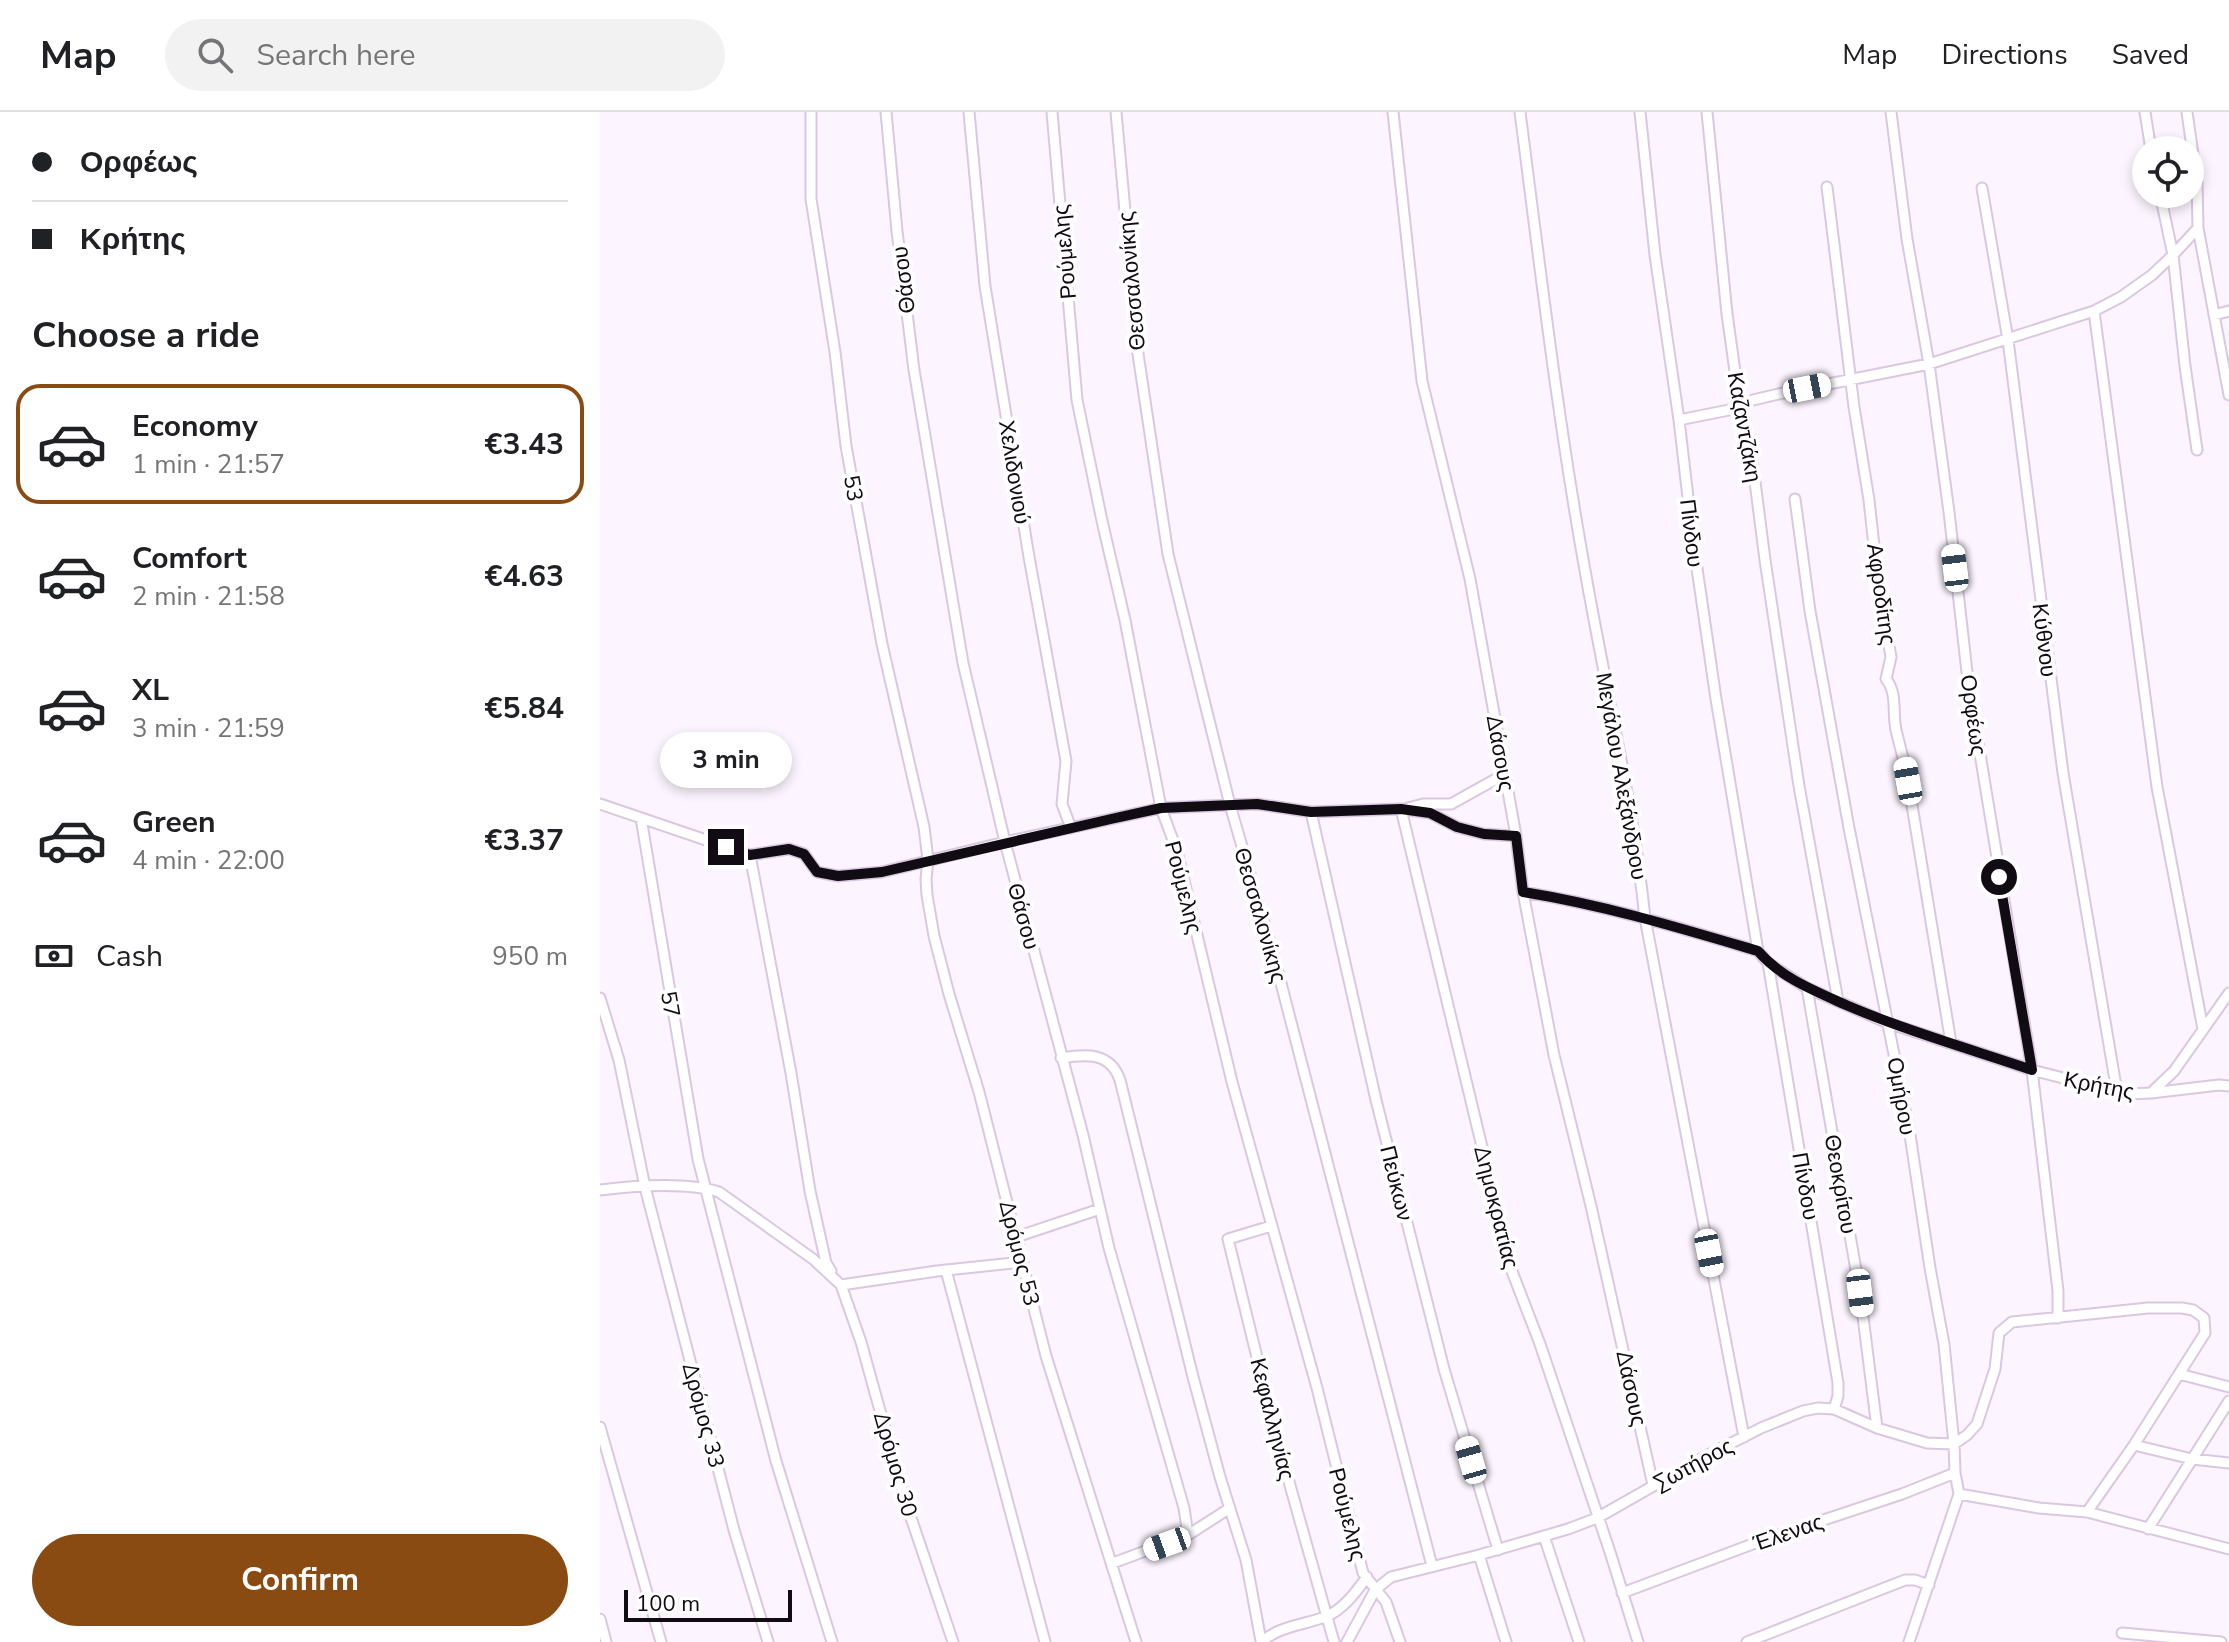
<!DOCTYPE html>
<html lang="en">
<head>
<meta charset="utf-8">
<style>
	:root { --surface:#fff; --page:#f2f2f2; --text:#202124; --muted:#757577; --line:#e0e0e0; --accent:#8a4b13 }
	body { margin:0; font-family:"Nunito Sans",sans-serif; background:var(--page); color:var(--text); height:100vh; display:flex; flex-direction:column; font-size:30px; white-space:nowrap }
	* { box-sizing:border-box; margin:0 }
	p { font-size:26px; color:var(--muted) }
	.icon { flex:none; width:44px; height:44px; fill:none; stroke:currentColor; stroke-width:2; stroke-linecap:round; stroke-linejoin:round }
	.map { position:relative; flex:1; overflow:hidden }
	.sheet { display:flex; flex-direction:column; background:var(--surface); width:600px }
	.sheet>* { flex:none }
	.guide { display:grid; align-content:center; height:176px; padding:0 32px; background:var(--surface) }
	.fabs { position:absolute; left:1532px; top:24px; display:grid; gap:16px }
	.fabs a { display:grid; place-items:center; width:72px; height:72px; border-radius:50%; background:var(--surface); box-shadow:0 4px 12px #0003; font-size:40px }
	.scale { position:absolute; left:24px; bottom:20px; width:168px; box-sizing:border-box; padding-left:8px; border:4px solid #110b13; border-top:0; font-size:22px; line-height:28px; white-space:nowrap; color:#110b13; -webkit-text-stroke:6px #fff; paint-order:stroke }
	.end { position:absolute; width:36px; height:36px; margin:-18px; border:10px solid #110b13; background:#fff; box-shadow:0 0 0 4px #fff }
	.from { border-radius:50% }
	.bubble { position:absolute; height:56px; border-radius:28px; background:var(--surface); box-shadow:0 4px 12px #0003; font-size:26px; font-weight:700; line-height:56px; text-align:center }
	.car { position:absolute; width:24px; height:48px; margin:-24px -12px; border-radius:10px; box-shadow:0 0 6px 2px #0007; background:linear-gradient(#fff 24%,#345 0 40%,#fff 0 76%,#345 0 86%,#fff 0) }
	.guide b { display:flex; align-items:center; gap:28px; height:76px; font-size:30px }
	.guide b+b { border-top:2px solid var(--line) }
	.guide i { width:20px; height:20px; background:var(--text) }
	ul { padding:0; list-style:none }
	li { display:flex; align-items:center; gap:24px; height:120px; margin:0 16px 12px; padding:0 16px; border:4px solid transparent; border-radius:24px }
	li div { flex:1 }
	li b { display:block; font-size:30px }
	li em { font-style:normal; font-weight:700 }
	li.selected { border-color:var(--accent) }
	li>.icon { width:72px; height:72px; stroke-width:1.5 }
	h2 { padding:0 32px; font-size:36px; line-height:96px }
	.pay { display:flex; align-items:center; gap:20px; height:88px; padding:0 32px; font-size:30px }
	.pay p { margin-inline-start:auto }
	.primary-button { display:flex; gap:16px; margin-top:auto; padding:16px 32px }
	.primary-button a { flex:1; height:92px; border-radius:48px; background:var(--accent); color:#fff; font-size:32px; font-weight:700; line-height:92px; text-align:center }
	header { display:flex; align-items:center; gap:48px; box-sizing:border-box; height:112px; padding:0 40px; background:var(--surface); border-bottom:2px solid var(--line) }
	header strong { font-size:38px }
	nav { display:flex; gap:44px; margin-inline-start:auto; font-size:28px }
	.search { width:560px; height:72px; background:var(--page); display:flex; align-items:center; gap:20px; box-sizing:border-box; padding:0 28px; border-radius:44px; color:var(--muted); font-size:30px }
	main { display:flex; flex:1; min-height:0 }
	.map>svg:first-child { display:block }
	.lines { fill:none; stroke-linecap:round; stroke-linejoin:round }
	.street-casing { stroke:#dac8e1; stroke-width:13 }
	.street { stroke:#fff; stroke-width:9 }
	.route { stroke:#110b13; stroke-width:10 }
	.labels { text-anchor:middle; stroke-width:8; stroke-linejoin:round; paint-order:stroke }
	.street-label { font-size:22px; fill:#110b13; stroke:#fff }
</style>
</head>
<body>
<header>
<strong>Map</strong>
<div class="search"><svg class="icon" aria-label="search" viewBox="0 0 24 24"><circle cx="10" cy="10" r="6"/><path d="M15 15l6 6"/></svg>Search here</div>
<nav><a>Map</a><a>Directions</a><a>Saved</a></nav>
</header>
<main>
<section class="sheet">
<div class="guide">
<b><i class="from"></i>Ορφέως</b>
<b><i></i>Κρήτης</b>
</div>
<h2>Choose a ride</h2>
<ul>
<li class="selected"><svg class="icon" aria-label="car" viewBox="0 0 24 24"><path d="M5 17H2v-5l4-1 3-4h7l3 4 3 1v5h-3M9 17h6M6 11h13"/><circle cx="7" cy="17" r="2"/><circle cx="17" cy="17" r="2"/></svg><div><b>Economy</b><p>1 min · 21:57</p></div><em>€3.43</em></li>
<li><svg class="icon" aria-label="car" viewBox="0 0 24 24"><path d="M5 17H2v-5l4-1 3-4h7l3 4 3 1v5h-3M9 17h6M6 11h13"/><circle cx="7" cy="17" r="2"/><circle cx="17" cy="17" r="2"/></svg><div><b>Comfort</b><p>2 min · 21:58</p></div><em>€4.63</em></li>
<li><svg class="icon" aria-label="car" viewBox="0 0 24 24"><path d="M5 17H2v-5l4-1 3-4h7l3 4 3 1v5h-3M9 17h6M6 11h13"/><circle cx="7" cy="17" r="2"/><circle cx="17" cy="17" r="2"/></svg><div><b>XL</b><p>3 min · 21:59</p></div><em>€5.84</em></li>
<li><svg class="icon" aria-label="car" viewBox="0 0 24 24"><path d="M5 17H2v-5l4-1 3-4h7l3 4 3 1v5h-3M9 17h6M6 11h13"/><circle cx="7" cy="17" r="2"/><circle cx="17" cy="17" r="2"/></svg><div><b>Green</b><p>4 min · 22:00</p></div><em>€3.37</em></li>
</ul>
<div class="pay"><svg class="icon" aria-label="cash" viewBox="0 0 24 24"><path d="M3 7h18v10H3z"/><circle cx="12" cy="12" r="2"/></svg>Cash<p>950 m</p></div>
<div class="primary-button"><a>Confirm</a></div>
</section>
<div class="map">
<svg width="1629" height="1530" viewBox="0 0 1629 1530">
	<rect width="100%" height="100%" fill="#fcf4fe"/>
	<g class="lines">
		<g class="street-casing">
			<path id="street" d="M211,0V87L235,240L246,334L282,532L324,715L328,748L326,767L327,783L334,824L349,882L379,980L446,1244L536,1530
				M286,0L297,119L314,258L363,551L405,730L483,1023L509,1136L584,1396L588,1423L513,1451
				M369,0L385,174L429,445L466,649L462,692L471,716
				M452,0L477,288L502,409L525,508L561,696L577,739L632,970L717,1276L763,1461L786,1490L800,1530
				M516,0L538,242L568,442L630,693L676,852L832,1454
				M793,0L822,269L870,467L916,724L923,780L954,943L991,1094L1053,1373
				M920,0C940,155 958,310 986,464C1006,578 1033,690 1045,806L1144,1325
				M1040,0L1055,143L1079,308L1093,429L1116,587L1158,839
				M1107,0L1127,202L1140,295L1153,354L1165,448L1199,674L1238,889
				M1291,0L1307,127L1329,252L1349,400L1368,569L1432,958L1458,1179V1206
				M1545,0L1551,38
				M1587,0L1597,71L1598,116L1629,283
				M1227,75L1254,295L1269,388L1278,471L1291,545L1286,567C1298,582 1292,600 1296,618C1300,635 1305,652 1308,669L1351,931
				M1382,76L1408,228L1463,661L1517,980
				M1560,82L1573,143L1585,254L1597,338
				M1494,199L1557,675L1603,917
				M1614,203L1629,199
				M1079,308L1134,297L1153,288L1183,281L1329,252L1494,199L1521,185L1552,163L1573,143L1598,116
				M1195,387L1210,499L1249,716L1310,1023L1330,1156L1344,1232L1354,1332L1355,1361L1359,1382L1309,1530
				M0,692L150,743L189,737L204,742L217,760L238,764L282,760L405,730L561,696L630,693L657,692L711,700L801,697L830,701L857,715L884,722L916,724
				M808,696L823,692H851L905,662
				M801,697L888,1060L903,1136L940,1232L1010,1440L1038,1530
				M711,700L776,988L844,1257L898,1438
				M41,706L98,1047L176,1349L232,1530
				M150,743L191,961L210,1079L226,1151L231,1159
				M923,780C1004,793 1081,816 1158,839L1168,851L1207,876L1288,911L1432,958L1526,982L1551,981L1619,973L1629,974
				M1168,851L1238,1271V1284L1234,1297
				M1207,876L1260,1181L1277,1316
				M0,886L19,948L45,1075L134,1418L168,1530
				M461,946C487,942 510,940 520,968L593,1265L620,1365L646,1448L661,1529
				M1551,981L1574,959L1629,881
				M0,1078C33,1074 87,1070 119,1080L213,1147L241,1173L261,1230L303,1382L353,1530
				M671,1114L628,1127L677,1327L734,1530
				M416,1125L500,1097
				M346,1158L445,1530
				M241,1173L337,1159L423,1150
				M1579,1262L1629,1275
				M0,1315L61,1530
				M1534,1333L1592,1347L1629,1351
				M1359,1382L1439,1396L1487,1400L1629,1437
				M1548,1417L1629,1289
				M588,1423L630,1396
				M944,1424L979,1530
				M879,1443L906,1530
				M1022,1481L1166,1427L1302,1382L1355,1361
				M0,1507L6,1530
				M1522,1521L1621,1530
				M661,1530C680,1514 703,1513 725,1505C743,1498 756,1480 767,1465
				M747,1530L775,1478L791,1465L879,1443L968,1417L997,1406L1106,1344L1161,1316L1203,1299L1218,1296L1234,1297L1277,1316L1327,1331L1354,1332L1367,1323L1377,1312L1395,1257L1399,1221L1412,1210L1548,1196H1582L1593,1198L1604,1206L1605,1221L1534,1333L1487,1400
				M1147,1530L1305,1468H1315L1329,1473"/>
		</g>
		<use href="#street" class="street"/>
	</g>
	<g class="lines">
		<path class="route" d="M126,735L150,743L189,737L204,742L217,760L238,764L282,760L511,707L561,696L584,695L657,692L711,700L801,697L830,701L857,715L884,722L916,724L923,780C1004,793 1080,816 1158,839C1181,866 1215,879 1246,893C1307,919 1370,937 1432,958L1399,765"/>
	</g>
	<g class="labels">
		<g class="street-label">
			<text transform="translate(464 140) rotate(-95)" y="8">Ρούμελης</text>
			<text transform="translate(303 168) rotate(-97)" y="8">Θάσου</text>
			<text transform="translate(531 169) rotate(-95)" y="8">Θεσσαλονίκης</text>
			<text transform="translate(1145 315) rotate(80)" y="8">Καζαντζάκη</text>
			<text transform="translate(415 360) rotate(81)" y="8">Χελιδονιού</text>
			<text transform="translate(254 376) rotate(80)" y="8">53</text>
			<text transform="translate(1092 421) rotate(83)" y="8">Πίνδου</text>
			<text transform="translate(1282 482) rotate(82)" y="8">Αφροδίτης</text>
			<text transform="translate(1445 528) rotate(83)" y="8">Κύθνου</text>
			<text transform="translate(1374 603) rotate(82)" y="8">Ορφέως</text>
			<text transform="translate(901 641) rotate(80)" y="8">Δάσους</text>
			<text transform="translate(1022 664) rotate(80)" y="8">Μεγάλου Αλεξάνδρου</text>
			<text transform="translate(584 775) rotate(76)" y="8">Ρούμελης</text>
			<text transform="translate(661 803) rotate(74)" y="8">Θεσσαλονίκης</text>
			<text transform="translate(424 804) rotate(75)" y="8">Θάσου</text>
			<text transform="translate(71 892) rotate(80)" y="8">57</text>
			<text transform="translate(1499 973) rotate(11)" y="8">Κρήτης</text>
			<text transform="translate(1302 984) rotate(80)" y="8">Ομήρου</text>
			<text transform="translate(797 1071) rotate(76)" y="8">Πεύκων</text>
			<text transform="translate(1241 1072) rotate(80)" y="8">Θεοκρίτου</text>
			<text transform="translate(1206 1074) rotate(80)" y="8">Πίνδου</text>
			<text transform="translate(897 1095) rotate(76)" y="8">Δημοκρατίας</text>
			<text transform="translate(420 1141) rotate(76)" y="8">Δρόμος 53</text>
			<text transform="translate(1032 1276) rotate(78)" y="8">Δάσους</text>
			<text transform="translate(104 1303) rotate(75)" y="8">Δρόμος 33</text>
			<text transform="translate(673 1307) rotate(76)" y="8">Κεφαλληνίας</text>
			<text transform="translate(296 1352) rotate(74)" y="8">Δρόμος 30</text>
			<text transform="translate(1093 1352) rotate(-28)" y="8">Σωτήρος</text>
			<text transform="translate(748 1402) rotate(76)" y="8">Ρούμελης</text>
			<text transform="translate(1188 1420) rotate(-19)" y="8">Έλενας</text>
		</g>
	</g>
</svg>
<div class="fabs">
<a><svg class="icon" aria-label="locate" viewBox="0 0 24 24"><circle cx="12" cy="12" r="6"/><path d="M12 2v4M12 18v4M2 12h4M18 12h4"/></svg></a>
</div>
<div class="scale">100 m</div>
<i class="end from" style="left:1399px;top:765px"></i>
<i class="end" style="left:126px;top:735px"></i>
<div class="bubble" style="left:60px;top:620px;width:132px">3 min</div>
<i class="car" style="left:1207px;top:276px;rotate:79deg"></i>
<i class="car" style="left:1355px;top:456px;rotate:353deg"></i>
<i class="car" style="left:1308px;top:669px;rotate:350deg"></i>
<i class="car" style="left:1109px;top:1141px;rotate:169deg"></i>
<i class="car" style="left:1260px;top:1181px;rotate:173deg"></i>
<i class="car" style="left:871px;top:1348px;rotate:344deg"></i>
<i class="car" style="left:567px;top:1432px;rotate:250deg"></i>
</div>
</main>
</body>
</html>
